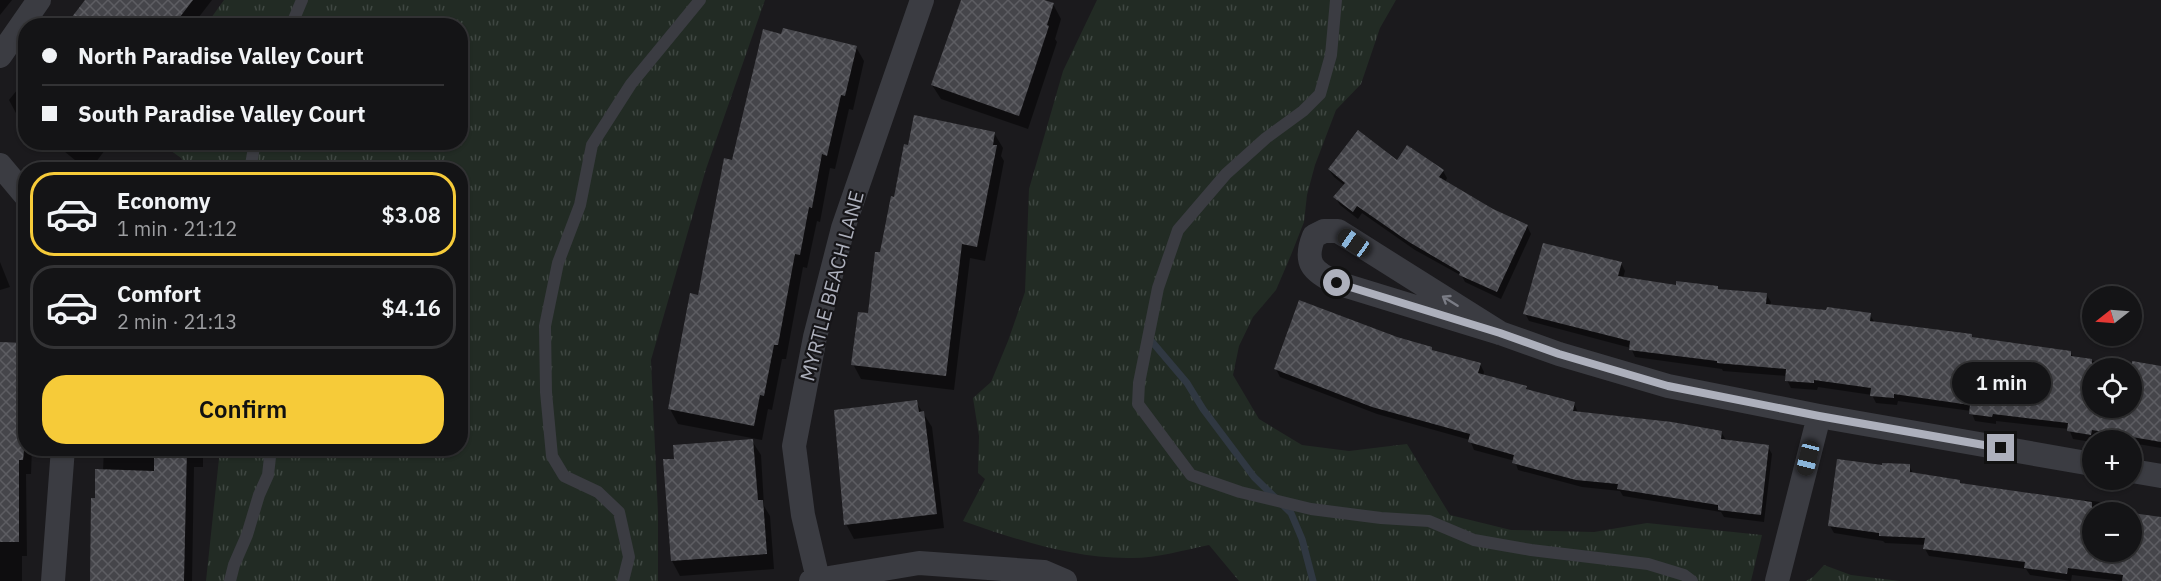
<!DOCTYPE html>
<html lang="en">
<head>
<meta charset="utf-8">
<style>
	:root { --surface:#141416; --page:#1d1d1f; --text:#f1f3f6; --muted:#9d9ea1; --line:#333335; --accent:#f6cb39 }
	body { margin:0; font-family:"IBM Plex Sans",sans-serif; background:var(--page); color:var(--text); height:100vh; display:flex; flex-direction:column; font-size:22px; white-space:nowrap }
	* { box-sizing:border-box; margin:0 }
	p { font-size:20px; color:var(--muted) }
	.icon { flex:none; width:33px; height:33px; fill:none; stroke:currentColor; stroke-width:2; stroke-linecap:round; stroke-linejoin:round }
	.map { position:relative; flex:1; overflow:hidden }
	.side { position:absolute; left:18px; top:162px; width:450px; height:294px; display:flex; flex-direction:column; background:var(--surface); border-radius:24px; box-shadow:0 2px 4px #0004,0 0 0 2px var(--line) }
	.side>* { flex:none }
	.hud { position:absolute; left:18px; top:18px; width:450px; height:132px; border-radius:24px; box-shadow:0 2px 4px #0004,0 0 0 2px var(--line); display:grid; align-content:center; height:132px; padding:0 24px; background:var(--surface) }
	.needle { width:39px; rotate:253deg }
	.buttons { position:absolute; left:2082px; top:286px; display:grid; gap:12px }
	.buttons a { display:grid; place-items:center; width:60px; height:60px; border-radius:50%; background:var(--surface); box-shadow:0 2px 4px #0004,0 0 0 2px var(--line); font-size:30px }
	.end { position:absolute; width:27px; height:27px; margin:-14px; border:8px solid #adb0bc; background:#111; box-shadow:0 0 0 3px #111 }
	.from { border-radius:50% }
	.bubble { position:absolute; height:42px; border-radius:21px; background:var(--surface); box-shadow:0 2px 4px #0004,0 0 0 2px var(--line); font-size:20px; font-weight:600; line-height:42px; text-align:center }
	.car { position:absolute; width:18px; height:36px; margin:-18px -9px; border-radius:8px; box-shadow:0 0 4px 2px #0007; background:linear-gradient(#222 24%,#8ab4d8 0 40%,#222 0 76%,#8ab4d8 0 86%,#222 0) }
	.hud b { display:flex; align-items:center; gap:21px; height:57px; font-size:22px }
	.hud b+b { border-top:2px solid var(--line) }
	.hud i { width:15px; height:15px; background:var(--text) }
	ul { padding:10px 0 0; list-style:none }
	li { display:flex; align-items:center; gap:18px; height:84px; margin:0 12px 9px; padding:0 12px; border:3px solid var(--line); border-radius:24px }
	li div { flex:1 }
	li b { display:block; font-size:22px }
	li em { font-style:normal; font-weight:600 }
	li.active { border-color:var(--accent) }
	li>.icon { width:54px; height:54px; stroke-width:1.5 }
	.action { display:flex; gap:12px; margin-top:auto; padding:12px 24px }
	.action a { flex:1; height:69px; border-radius:24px; background:var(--accent); color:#111; font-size:24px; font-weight:600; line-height:69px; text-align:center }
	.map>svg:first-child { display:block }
	.grass { fill:url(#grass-tufts) }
	.shadow { fill:#0007; fill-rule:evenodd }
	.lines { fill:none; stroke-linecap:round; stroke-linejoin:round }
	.stream { stroke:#303842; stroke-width:7 }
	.building { fill:url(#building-cross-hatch) }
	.lane { stroke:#3b3c42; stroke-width:12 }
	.street { stroke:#3b3c42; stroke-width:24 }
	.oneway { stroke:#7a7c85 }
	.route { stroke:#adb0bc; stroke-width:8 }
	.labels { text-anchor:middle; stroke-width:4.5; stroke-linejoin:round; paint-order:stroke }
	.street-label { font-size:20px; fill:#adb0bc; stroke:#161518 }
</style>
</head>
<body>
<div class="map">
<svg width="2161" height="581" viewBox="0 0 2161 581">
	<defs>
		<pattern id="grass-tufts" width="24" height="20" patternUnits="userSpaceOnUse" patternTransform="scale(1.5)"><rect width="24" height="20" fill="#222b24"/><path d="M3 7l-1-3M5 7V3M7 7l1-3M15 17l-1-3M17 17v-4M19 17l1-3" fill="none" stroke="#3f4742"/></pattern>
		<pattern id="building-cross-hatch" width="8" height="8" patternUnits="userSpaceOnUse" patternTransform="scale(1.5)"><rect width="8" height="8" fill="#45454a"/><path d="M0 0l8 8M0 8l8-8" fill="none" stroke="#5d5d62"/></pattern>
	</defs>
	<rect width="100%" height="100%" fill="#1b1a1d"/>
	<path class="grass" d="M224,0H765L706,169L651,360L658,513V581H206L220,449L460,448V170L187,169L181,158L160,143L460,142V26L206,25Z
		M1097,0H1396L1380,28L1361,84L1336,110L1315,165L1307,195L1304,222L1291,255L1276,290L1253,317L1239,346L1233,375L1259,419L1302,445L1349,451L1407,444L1450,515L1511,530L1594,532L1647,523L1762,535L1751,581H1239L1209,545C1184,550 1157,558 1132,558C1073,559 1018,540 963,521L985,479L978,473L979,436L973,398L991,382L1008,341L1025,292L1029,189L1063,71Z
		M1824,565L1851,575L1900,581H1806L1813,577Z"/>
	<path class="shadow" d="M0,0H12L0,15Z
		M87,0H212L192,26H67Z
		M963,0H1040L1053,4L1061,19L1055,39L1057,42L1028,129L941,99L932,85Z
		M782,35L856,47L864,61L853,110L849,109L835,169L830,168L820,222L817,221L807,268L803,267L786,359H782L772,410L768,409L762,440L678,424L670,409L733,161Z
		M26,79V121L17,115L9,100Z
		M994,133L1003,148L1001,156L1004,161L985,261L970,258L954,390L861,379L853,364L869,314L881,254Z
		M53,142H111L90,170H87Z
		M1398,162L1443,171L1447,178L1445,182L1493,210L1527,226L1531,234L1501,299L1465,282L1462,276L1415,250L1362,213L1358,219L1340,205L1335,197L1344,185L1334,177L1329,170Z
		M0,262L10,287L0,290Z
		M1621,263L1625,271L1623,278L1677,286L1766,294L1771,302L1770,306L1870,315L1875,323L1971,335L1974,339L2070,352L2074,358L2130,366V363L2161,368V448L2132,443V441L2096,437L2095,441L2092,442L2073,439L2069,429L1996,421V424L1975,421L1971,411L1898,401L1897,405L1876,403L1872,395L1818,387L1817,390L1791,388L1787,380V376L1723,371L1722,369L1635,357L1631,348L1529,321L1525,313ZM2092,369H2132V408H2092Z
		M1397,339L1431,349L1433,352L1480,364L1484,372L1483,376L1526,387L1528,391L1574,403L1578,413L1721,432L1726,440L1768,447L1772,454L1764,522L1724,517L1721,512L1623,496L1620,491L1582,487L1518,470L1515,461L1474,450L1470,440L1377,414L1280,377L1276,369Z
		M0,343L26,344V448H32L31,474H26L27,556H22V581H0Z
		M916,402L932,427L944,528L854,539L846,524Z
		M752,441L761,455L764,506L770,516L774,569L680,576L672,561L664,461L676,460Z
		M104,448H203V467H194L192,581H91L96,500L103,471Z
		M1909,466L1913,473L1959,481L1962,485L2084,503L2085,500L2108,503L2113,511L2123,513H2092V552H2132V514L2161,519V581H2121L2072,575L2071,581L2030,575L2026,569L1929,556L1925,549L1926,545L1885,543L1883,541L1834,533L1830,526L1883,467Z"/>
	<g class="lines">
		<path class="stream" d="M1148,337L1187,383L1203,409L1254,477L1291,513L1302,539L1313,581"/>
	</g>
	<path class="building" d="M85,0H193L173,26H65Z
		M961,0H1044L1054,3L1047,25L1049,26L1019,116L931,85Z
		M783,28L857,46L845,96L841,95L827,156L822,154L812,208L809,207L800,255L795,254L778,345H774L764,396L760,395L754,426L668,409L690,293L698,295L724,158L732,160L763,29L781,34Z
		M914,115L995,132L993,145H997L977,247L962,244L946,376L851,365L858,312L868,313L875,252H880L891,196L894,197L904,144L908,145Z
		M1358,130L1397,160L1407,145L1444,170L1439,177L1493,209L1528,225L1497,292L1459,275L1460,272L1409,242L1357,206L1353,212L1333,197L1345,183L1328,169Z
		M1543,243L1622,262L1618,276L1676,285V281L1718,286V289L1767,293L1766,304L1826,310L1827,307L1871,313L1870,321L1972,334V337L2071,351V356L2092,359V408H2132V361L2161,366V442L2092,430L2091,435L2067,431L2068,423L1993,414L1992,417L1969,414L1970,405L1894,394V398L1870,396L1871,388L1814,380V383L1785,381L1786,369L1717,363V361L1629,350L1630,341L1523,314Z
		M1299,300L1397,337L1432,347V350L1481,363L1478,373L1527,386L1526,389L1575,402L1573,411L1672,422L1722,431L1721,439L1769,445L1761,515L1718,510V505L1617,489L1618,484L1576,480L1512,463L1514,455L1468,442L1470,434L1372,407L1274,369Z
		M0,342L26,343V432L23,460H19V542H0Z
		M917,400L919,412L924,411L937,514L844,525L834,410Z
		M753,439L758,500H763L767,554L671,561L663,459H674L673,445Z
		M154,448H187L184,581H90L91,498H95V469L154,471Z
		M1837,459L1882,465V463L1910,464V472L1960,480V483L2092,502V552H2132V513L2161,517V581H2122L2123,575L2068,568L2067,574L2024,568L2025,562L1923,549L1925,538L1879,536V533L1828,526Z"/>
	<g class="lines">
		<path class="lane" d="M1336,0L1331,55L1320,94L1303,111L1266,138L1226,174L1178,230L1158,288L1139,383L1138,404L1191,475L1240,492L1311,509L1381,518L1429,521L1474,540L1531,550L1648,564L1684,575L1692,581
			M291,26L302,0
			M250,170L255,142
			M230,581L234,565L247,535L259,495L268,475L271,448
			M623,581L629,557L619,512L598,492L564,476L552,456L546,392L545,326L558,263L580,205L592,145L631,84L700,0"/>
		<path class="street" d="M0,56L39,0
			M0,165L26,196
			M1500,333L1338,231H1324L1314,236C1303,263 1313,272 1337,283L1500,333L1559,354L1668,386L1819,416L2092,464
			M2132,471L2161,476
			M818,579L803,515L794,446L815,337L843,228L922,0
			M53,581L63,448
			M811,581L919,563L1044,572L1065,581
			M1777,581L1819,416"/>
	</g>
	<defs><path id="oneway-shaft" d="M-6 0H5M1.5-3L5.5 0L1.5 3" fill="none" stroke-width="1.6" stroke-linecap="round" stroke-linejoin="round" transform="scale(1.5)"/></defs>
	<use class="oneway" href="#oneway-shaft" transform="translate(1450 301) rotate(-148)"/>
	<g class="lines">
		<path class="route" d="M1337,283L1500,333L1559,354L1668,386L1819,416L2001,448"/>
	</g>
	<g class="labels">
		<g class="street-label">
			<text transform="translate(832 286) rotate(-75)" y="7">MYRTLE BEACH LANE</text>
		</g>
	</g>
</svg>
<div class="buttons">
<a><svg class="needle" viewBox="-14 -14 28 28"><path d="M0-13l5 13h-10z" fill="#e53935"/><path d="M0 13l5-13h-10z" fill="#9d9ea1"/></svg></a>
<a><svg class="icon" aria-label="locate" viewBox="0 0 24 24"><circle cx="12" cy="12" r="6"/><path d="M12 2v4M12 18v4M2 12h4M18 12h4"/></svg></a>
<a>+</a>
<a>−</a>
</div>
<i class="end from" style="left:1337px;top:283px"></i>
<i class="end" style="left:2001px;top:448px"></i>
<div class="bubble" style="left:1952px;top:362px;width:99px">1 min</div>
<i class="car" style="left:1354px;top:243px;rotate:305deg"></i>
<i class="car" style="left:1808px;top:458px;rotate:194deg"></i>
<div class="hud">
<b><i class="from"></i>North Paradise Valley Court</b>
<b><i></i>South Paradise Valley Court</b>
</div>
<section class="side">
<ul>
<li class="active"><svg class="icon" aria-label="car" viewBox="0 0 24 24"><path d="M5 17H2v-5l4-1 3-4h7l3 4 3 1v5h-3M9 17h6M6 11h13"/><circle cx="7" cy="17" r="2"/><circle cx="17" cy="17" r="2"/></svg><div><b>Economy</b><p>1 min · 21:12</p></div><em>$3.08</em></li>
<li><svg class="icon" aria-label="car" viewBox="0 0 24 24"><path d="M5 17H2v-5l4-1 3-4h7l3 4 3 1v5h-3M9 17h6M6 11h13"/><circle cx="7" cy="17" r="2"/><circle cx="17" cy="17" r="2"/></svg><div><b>Comfort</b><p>2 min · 21:13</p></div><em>$4.16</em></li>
</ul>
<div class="action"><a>Confirm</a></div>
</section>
</div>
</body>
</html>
